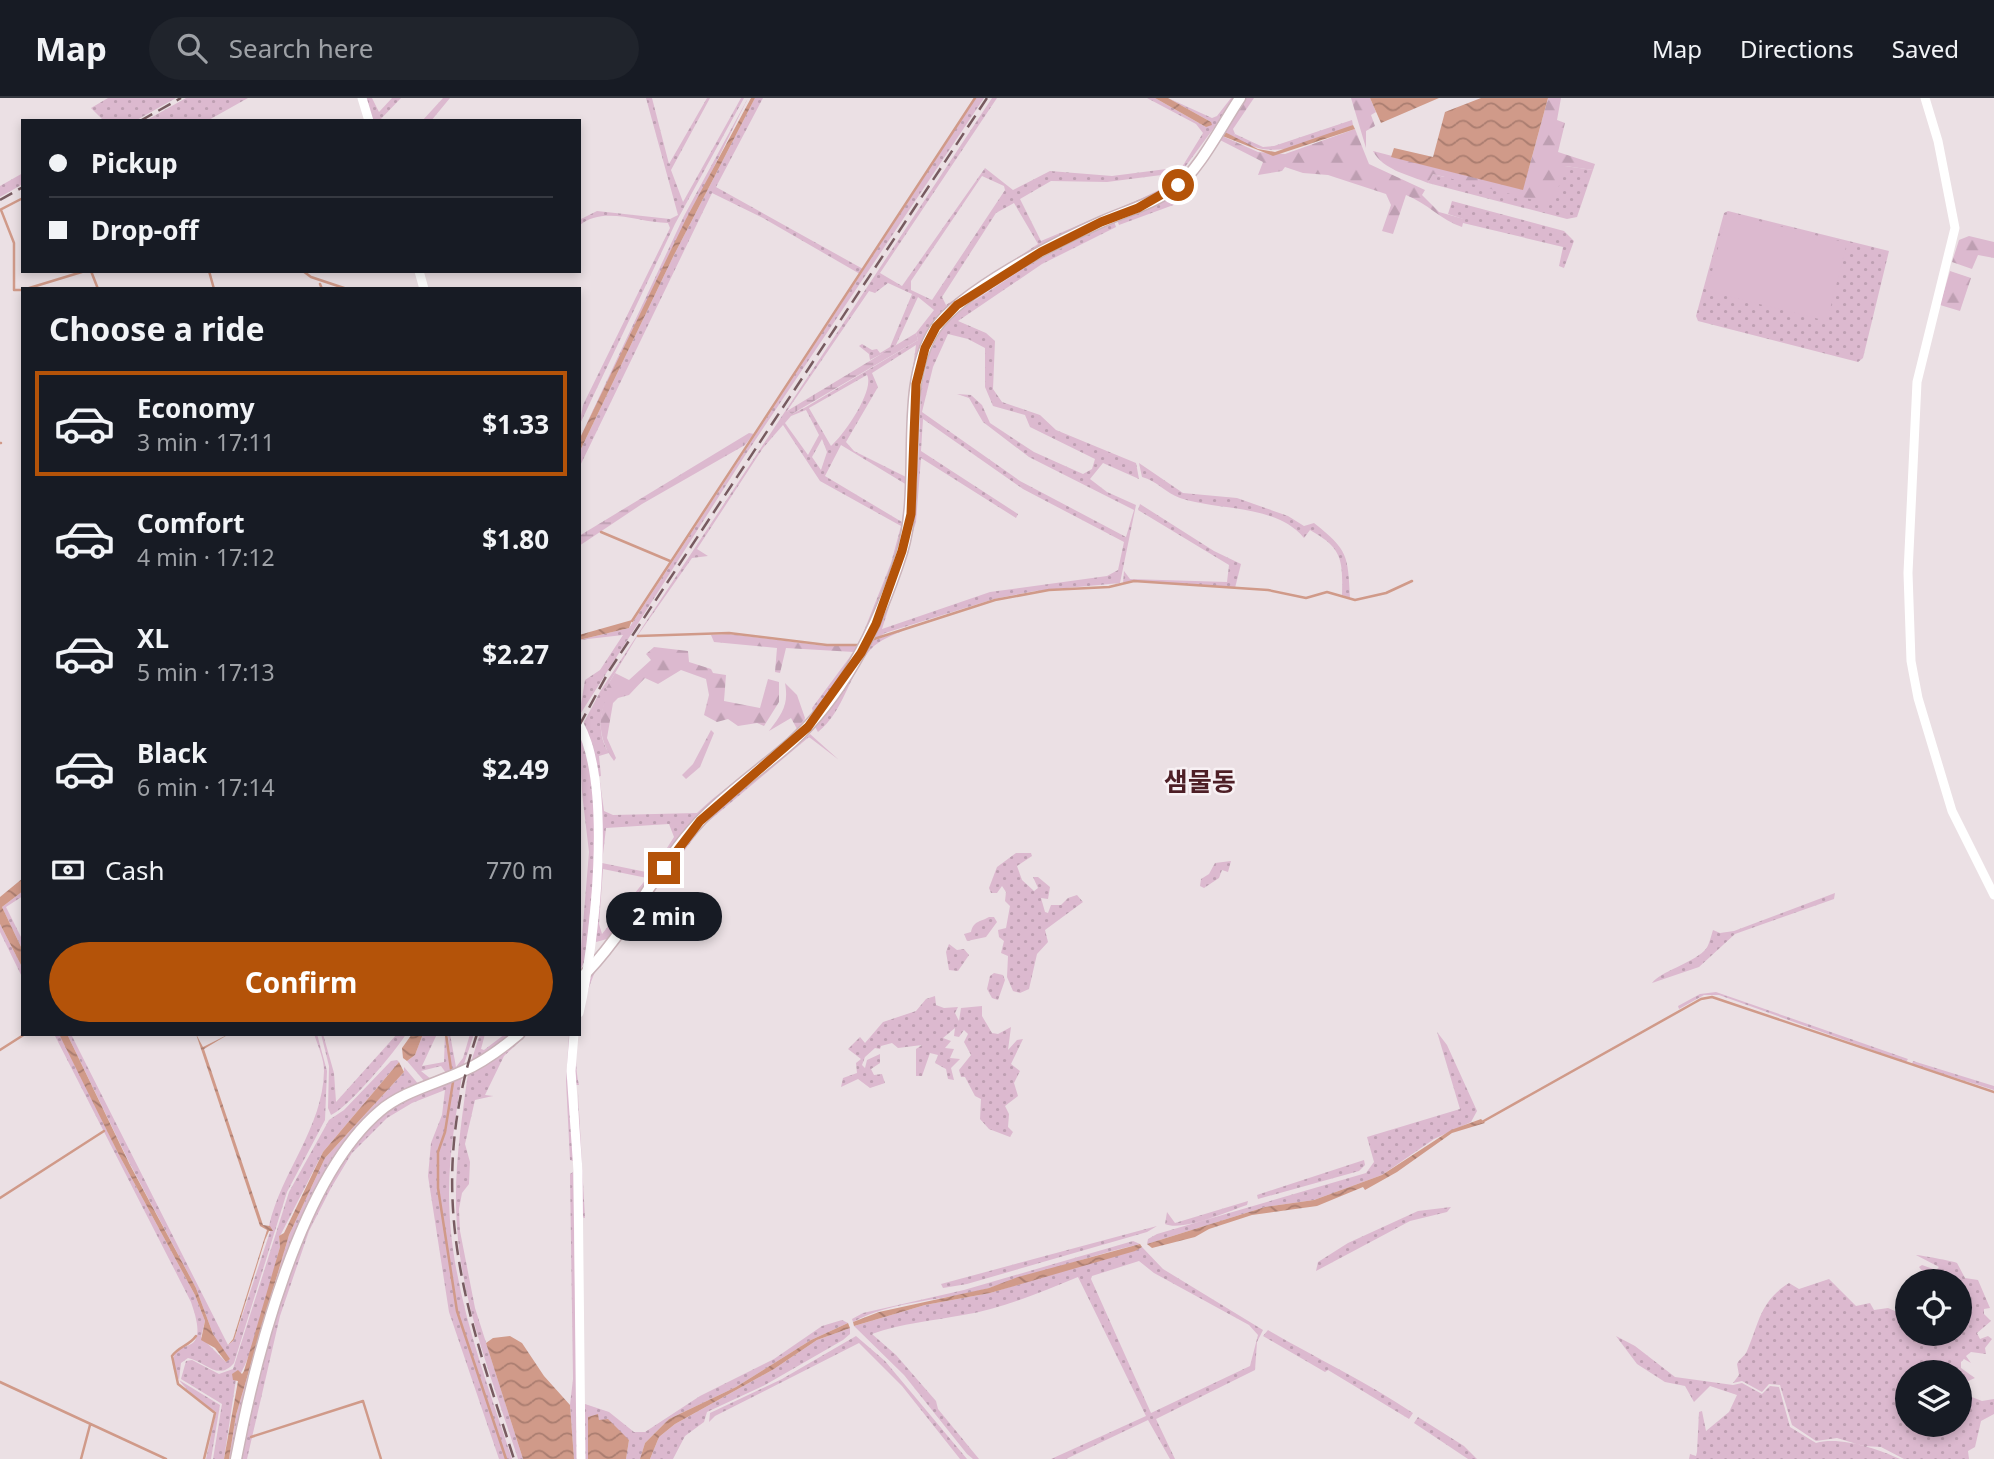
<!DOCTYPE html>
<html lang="en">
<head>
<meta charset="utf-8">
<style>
	:root { --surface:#171b24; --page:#20242c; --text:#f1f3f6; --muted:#9ea1a6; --line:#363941; --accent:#b45309 }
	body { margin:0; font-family:"Noto Sans","Noto Sans KR",sans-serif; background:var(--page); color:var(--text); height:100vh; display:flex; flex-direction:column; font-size:26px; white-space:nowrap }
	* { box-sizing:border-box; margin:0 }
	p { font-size:23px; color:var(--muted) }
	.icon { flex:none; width:38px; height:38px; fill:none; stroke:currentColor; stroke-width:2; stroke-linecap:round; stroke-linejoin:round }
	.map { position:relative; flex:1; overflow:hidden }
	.panel { position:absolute; left:21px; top:189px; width:560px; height:749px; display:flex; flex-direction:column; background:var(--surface); border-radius:0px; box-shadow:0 4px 10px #0003 }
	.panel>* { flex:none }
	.guide { position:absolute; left:21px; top:21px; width:560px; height:154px; border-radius:0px; box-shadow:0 4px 10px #0003; display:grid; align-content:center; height:154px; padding:0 28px; background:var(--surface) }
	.tools { position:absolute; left:1895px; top:1171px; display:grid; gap:14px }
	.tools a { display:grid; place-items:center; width:77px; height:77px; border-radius:50%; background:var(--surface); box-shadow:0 4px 10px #0003; font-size:35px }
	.end { position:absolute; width:32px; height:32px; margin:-16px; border:9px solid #b45309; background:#fff; box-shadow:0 0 0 4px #fff }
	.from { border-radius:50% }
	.bubble { position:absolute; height:49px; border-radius:24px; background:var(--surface); box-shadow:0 4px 10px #0003; font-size:23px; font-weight:700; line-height:49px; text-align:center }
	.guide b { display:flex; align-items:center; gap:24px; height:66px; font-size:26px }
	.guide b+b { border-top:2px solid var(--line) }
	.guide i { width:18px; height:18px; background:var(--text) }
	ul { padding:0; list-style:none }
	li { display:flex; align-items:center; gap:21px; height:105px; margin:0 14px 10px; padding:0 14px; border:4px solid transparent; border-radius:0px }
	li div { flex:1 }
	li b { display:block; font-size:26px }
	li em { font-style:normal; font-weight:700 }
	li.current { border-color:var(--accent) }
	li>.icon { width:63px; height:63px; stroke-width:1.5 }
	h2 { padding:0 28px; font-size:32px; line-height:84px }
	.pay { display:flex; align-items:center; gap:18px; height:77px; padding:0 28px; font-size:26px }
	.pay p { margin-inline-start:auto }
	.action { display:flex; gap:14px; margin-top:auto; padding:14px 28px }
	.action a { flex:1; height:80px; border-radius:42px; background:var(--accent); color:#fff; font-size:28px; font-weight:700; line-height:80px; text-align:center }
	header { display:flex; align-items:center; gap:42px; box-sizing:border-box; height:98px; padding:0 35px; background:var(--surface); border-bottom:2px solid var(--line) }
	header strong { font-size:33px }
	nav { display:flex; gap:38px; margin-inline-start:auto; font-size:24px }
	.search { width:490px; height:63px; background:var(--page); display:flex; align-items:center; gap:18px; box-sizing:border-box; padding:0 24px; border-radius:38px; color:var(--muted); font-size:26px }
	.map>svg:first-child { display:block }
	.green { fill:url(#green-dots); fill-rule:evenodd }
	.forest { fill:url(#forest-firs) }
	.wetland { fill:url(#wetland-marsh) }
	.pitch { fill:#dcb9cf }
	.water { fill:url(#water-waves) }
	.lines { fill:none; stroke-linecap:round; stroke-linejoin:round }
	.stream { stroke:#d09a89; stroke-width:2.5 }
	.secondary-casing { stroke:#cbb4ba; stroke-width:13 }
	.tertiary { stroke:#fff; stroke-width:9 }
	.secondary { stroke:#fff; stroke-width:10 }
	.rail { stroke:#775b60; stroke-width:2.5; stroke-dasharray:14 7; stroke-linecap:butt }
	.route { stroke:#b45309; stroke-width:9 }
	.labels { text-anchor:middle; stroke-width:5; stroke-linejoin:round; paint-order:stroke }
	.quarter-label { font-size:26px; font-weight:bold; fill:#4d1e25; stroke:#f8f1f4 }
</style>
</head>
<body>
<header>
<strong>Map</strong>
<div class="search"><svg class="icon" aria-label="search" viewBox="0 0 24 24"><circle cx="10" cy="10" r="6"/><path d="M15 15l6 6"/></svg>Search here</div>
<nav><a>Map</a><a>Directions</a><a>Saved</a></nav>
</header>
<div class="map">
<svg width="1994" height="1361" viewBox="0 0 1994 1361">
	<defs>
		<pattern id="green-dots" width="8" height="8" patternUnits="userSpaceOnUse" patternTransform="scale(1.75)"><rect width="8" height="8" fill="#dcb9cf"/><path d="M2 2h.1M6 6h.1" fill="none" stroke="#be9fb2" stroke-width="1.8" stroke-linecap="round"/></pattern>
		<pattern id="forest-firs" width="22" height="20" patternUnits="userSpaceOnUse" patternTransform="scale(1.75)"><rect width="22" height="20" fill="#dcb9cf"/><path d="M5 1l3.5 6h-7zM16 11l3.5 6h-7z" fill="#be9fb2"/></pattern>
		<pattern id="wetland-marsh" width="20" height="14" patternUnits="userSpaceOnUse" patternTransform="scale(1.75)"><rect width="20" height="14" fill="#dcb9cf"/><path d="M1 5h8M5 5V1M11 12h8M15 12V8" fill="none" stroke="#be9fb2"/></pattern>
		<pattern id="water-waves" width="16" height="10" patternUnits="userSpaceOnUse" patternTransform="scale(1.75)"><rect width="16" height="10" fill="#d09a89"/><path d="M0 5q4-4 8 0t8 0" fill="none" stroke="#aa7d70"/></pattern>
	</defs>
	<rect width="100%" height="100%" fill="#ebe0e4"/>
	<path class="green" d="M108,0H176L135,23H104L91,10Z
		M186,0H248L207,23H145Z
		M365,0H372L379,14L392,0H401L379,23H372Z
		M443,0H450L431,23H422Z
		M646,0H652L669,66L707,0H710L671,72L683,104L741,0H744L675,126L579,328L583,307L670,130L668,125C639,125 603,107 579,128V122L597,113L670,121L678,117Z
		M748,0L579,342L684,118Z
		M755,0H763L716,89L863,171L860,176L763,120L712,95L579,370V355L673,159Z
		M976,0H984L744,359L579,618L585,582L600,572L623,537L579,542L629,530Z
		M992,0H997L880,175L902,188L985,70L1013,92L1050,73L1112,78L1182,69L1203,35L1196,26L1147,0H1155L1206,29L1211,24L1168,0L1212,20L1217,18L1231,0H1236L1171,88L987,183L922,247C915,330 914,416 884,495C867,539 841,577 813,614L812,610L858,548L891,465L901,428L820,383L783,327L763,350L697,451L708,458L692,460L638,537L606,590L609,595C599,615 597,637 609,655L599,658L601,678L596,679L593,648L583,626L601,592ZM1177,75L1161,91L1138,102L1041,143L1020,101L1051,83L1107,84ZM982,78L1004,88L1005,92L932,202L911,192V183ZM1014,105L1038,146L946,207L942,199L996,115ZM888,185L912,196L890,249L880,255L877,251L872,252L862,246L859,248L869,256L870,262L895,249L918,199L934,212L916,235L918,242L806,309L792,316L787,313L869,193L875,195ZM916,247L907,313L906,379L854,353L846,344L878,289L872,275ZM867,277C875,292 844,337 831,348L809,310ZM806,312L819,337L808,357L785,325L791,318ZM822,341L827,354L821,372L812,359ZM841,347L907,387L902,424L825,378Z
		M1352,22L1353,27L1346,31C1305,46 1274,65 1233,39L1235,36L1263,49L1274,48Z
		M1565,68L1593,72L1577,119L1567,121L1428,85L1433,76L1444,79Z
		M23,75V86L0,99V88Z
		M1176,97L1187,102L1119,127L1117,122Z
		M1452,103L1564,133L1574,143L1564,170L1559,168L1563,149L1463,125V121L1448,116Z
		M1728,113L1889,153L1863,260L1858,264L1698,223L1696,218L1724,115Z
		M1114,123L1116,129L1042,166L958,223L986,235L995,243L993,291L1002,304L1040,317L1056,332L1136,365L1139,381L1103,365L1090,381L1107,394L1136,407L1120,485L1035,493L994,501L885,535L875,542L904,532C894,537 879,542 871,551C848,577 845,612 818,634L814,627L859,564L911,438L917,399L921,291L929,256L943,228L960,212L1027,168ZM948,236L968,241L985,250V289L993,308L1025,317L1030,329L1095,361L1092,371L1083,376L1034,354L990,325L982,307L971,297L957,296L969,300L983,324L1029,359L1134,412L1126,439L1020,383L922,314L933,269ZM923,321L1023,391L1124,444L1118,472L1107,478L990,494L882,531L916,424L921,360L1016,420L1018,416L921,353Z
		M1139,365L1183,395L1237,400L1288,418L1304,428L1314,425C1348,452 1348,457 1350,500L1342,497C1343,461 1342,450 1310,432L1304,440C1276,406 1219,413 1180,400C1166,395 1157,383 1142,379Z
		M1140,406L1214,453L1241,466L1235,490L1134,483L1123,485L1124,473L1130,481L1227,484L1229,467L1138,412Z
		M805,620C802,638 760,666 745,678C691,723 648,784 607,841L596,844L597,685L600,684L604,713L613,717L697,715C731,682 777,658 805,620ZM669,726L674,739L651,775L602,765L606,730ZM603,771L647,780L602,836L599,826Z
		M579,636C610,696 590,794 586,860L579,875L589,754L582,695Z
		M810,636L839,662L809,639L703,728L599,865C583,898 570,951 579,987H576C572,949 578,904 595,870L693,738L711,718Z
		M1016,755H1031L1032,758L1017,768L1022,782L1034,793L1038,790L1033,779H1038L1050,789L1048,801L1041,800L1045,814L1048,815L1051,807H1061L1068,800L1077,797L1083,804L1045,832L1048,844L1037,856L1029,891L1020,895L1013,893L1007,879L1008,858L1001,855L1004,843L999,839L998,832L1006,830L1010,808L1005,803L1006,794L1002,788L997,795H991L989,790L997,769Z
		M1231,763L1228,774L1222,772L1219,780L1204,790L1200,788L1201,781L1209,776L1215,765Z
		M23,793V798L6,809L23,843V853L2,809Z
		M1835,795L1834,801L1735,836L1699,869L1652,885C1660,874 1692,865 1704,853C1709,849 1711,838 1713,832L1720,835L1734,833Z
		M989,819H994L997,824L986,839L967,843L964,836L971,834C974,822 981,824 989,819Z
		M0,826L23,871V881L0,834Z
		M949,846L957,852L964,851L969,857L958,873L949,872L946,854Z
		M994,875L1003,877L1005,882L998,902L992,900L987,891L990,878Z
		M1716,894L1908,961L1906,964L1719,897H1704L1679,911L1678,908L1700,896Z
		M935,898L936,907L944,910L958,909L955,915L959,923L961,910L982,908V918L992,935L998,936L1011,929L1008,952L1017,942L1023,941L1011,966L1020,973L1014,985L1018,998L1005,1008L1009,1016L1008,1029L1013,1034L1010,1039L989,1031L980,1021L981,1001L975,998L965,979H961L959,972L971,957L964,944L968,936L964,932L959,939L954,938L955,930L943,940L951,943L945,950L954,951L950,960L960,961L951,970L954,982L948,981L946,971L935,965L938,957L930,955L922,978H916V951L922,947L898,950L892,945L881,948L880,951L875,950L865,959L862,967L865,970L867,962L880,956V965L871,971L874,977L882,976L885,985L870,990L858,981L841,989L843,980L857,975L856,965L861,961L848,951L860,939L865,945L883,924L916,913L926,901Z
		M1437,934L1447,947L1477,1013L1471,1024L1434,1041L1382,1077L1314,1102L1265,1109L1147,1146L1148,1141L1157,1136L1366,1075L1374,1064L1367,1039L1460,1011Z
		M54,936H59L64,944L118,1055L195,1197L205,1223L201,1239L226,1264L229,1261L213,1236L196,1190L130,1066L67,936H71L82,958L228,1247L234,1242L271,1131L269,1128C281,1074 323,1030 324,973C324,961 318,948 314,936H317L327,973L325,1022L287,1094L234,1265C218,1284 205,1263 188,1260L181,1265L179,1282L220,1307L211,1361H206L216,1314C200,1304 163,1277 175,1256C179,1247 193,1250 196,1240C200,1231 195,1216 191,1204Z
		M321,936H323L334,975L336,1004L397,936H406C396,953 347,1011 331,1017L328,1010L329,968Z
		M423,936H437L422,968L444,964L445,936L451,972L448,936H450L456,969L463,960L470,936H474L463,969L425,984L407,963L415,957ZM441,968L446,975L431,981L421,973Z
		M480,936H485L481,951L484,952L505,936H513L471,964Z
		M524,936H528L504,958L485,997L493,998L475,1002L465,1046L470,1064L469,1086L462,1095L459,1111L460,1133L475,1210L523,1361H518C494,1286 462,1208 457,1129C453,1077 461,1027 468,975L504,953Z
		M569,936H571L573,1063L570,1062L566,983Z
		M397,962L399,964L323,1054L279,1140L280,1149C274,1171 250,1272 236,1281L224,1361H213L222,1306L181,1281L186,1263L192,1262L219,1276L233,1271L289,1094L329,1022L344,1012L391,963Z
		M1913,963L1994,988V992L1912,966Z
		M404,969L420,988L381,1008L300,1128L233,1361H229L236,1317L289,1137L325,1060L404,974Z
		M462,978C456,1017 449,1055 449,1095C449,1187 484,1275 512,1361H499L449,1214L428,1078L431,1045L442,1017L445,992L412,1005L387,1020L352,1055L331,1090L309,1133L280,1218L247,1361H241C262,1255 299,1089 384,1017C405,999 441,988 462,978Z
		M578,994L585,1120L581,1119Z
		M1364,1062L1365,1067L1359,1073L1258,1101L1257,1097Z
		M573,1074L578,1361H574L570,1307L573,1281L570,1076Z
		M1248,1103L1247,1107C1229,1113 1182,1134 1165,1126L1167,1114L1175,1125Z
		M1451,1109L1447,1114L1410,1123L1316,1173L1318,1164L1348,1145L1418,1113Z
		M1157,1128L1147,1134L967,1186L943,1190L941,1186Z
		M1133,1143L1140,1146C1088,1158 1039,1176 989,1190C945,1203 893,1202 853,1224L852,1221L863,1215L964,1192Z
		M1142,1149L1163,1171L1263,1232L1257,1244L1255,1272L1156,1321L1175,1361H1170L1148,1322L1066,1361H1051L1146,1318L1078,1179C1041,1194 1002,1211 963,1217C932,1223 902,1225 872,1236L896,1257L936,1303L938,1311L979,1361H973L967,1356L904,1277L854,1228L925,1207L990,1195ZM1139,1163L1154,1175L1249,1227L1258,1237L1250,1268L1151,1315L1091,1181L1092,1178Z
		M1916,1157C1919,1157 1953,1163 1957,1165L1965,1180L1978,1182L1990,1210L1984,1211V1216L1991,1223L1977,1235L1980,1241L1988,1238L1992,1241L1985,1250L1986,1256L1971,1254L1966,1258L1971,1265L1964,1261L1961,1264V1270L1975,1280L1968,1283L1964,1296L1982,1303L1994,1301V1316L1981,1323L1975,1349L1968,1353L1969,1361H1904L1881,1349L1863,1348L1837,1340L1816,1343L1792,1327L1780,1287L1769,1286L1762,1294L1742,1283L1733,1285L1739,1277L1737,1266C1739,1261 1745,1258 1747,1253C1759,1225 1760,1203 1789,1185L1799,1191L1829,1181L1856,1208L1870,1205L1874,1212L1888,1210L1902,1216L1907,1215L1908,1236L1946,1239L1949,1236H1960V1183H1930L1919,1169L1922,1167L1936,1172L1939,1169ZM1908,1274H1960V1326H1908Z
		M842,1222L848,1225L811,1242L736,1289L669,1321L645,1345L640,1361H626L629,1342L599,1322L598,1317L588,1319V1361H585V1306L609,1314L634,1334H645L700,1298L774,1261L822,1228Z
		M850,1230V1236L843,1242L765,1287L707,1314L704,1324L685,1338L673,1361H650L659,1339L675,1326L774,1271L817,1242Z
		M1268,1232C1316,1260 1367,1284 1413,1315L1409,1321L1328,1272L1325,1274L1263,1238Z
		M856,1238L885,1263L967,1361H960L902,1288L859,1245L715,1318L709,1324L710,1315L782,1281Z
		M1616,1238L1635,1248L1675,1279L1733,1287L1742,1285L1762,1296L1770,1288L1779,1289L1790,1329L1816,1345C1840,1338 1878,1351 1900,1361H1689L1690,1356L1696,1358L1697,1354L1699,1314L1702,1313L1706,1333L1729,1314L1737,1297L1710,1288L1694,1304L1685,1288L1665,1284L1637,1266Z
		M1418,1319L1464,1348L1477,1361H1468L1414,1325Z"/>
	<path class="forest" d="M1246,0H1254L1233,31L1235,36L1233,39L1223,33Z
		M1351,0H1370L1376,14L1371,17L1375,28L1366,33V50Z
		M1548,0H1561L1557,22L1565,25L1558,54L1595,66L1593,72L1565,68L1553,107L1433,76L1428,85C1409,77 1383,72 1373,53L1523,92Z
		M1355,31L1369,66L1425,92L1422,97L1439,114L1464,121L1462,129C1441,122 1427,105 1406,97L1393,136L1382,133L1391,107L1386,96L1328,77L1303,75L1285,69L1282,73L1258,77L1263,64L1218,41L1220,37L1258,54L1285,56Z
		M1969,138L1994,144V160L1978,157L1972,171L1952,164L1959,142Z
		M1950,173L1971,180L1960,213L1940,207Z
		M729,536L827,548H858L854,554L786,550L780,575L775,574L777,550L714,544L711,537Z
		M654,549L688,553L689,564L711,571L713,575L726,577L724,603L760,610L768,581L779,584V604L764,628L757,625L738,628L728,621L717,624L704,617L709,597L706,581L681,572L658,586L645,580L629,597L618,600L613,605L607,640L616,660L614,663C598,641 597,620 608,595L606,590L615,575L629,582L651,562L646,556Z
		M785,585L797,597L805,620L797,631L791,620L769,633C782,616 789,607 785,585Z
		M711,632L714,635L700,669L686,681L682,677L693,666Z"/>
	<path class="wetland" d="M916,235L918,242L792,316L787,313Z
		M749,335L754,336L745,347L642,406L579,448V438Z"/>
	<path class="pitch" d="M1727,115L1847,145L1827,223L1707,193Z"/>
	<path class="water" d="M751,0H755L673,159L579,355V342L593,313L686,121Z
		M1155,0H1168L1211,24L1212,27L1206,29Z
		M1370,0H1439L1381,25Z
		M1481,0H1548L1523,92L1391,59L1394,50L1433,59L1445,14Z
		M1353,27L1355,31L1273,58L1220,37L1223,33L1258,51L1275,54Z
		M632,522L629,530L579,542V537Z
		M23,780V793L2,809L23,853V871L0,826V799Z
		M59,936L68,938L130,1067L196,1190L213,1236L230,1261L226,1264L215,1250L201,1242L205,1223L195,1197L118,1055Z
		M196,936L203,949L229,936L204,951L263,1127L270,1128L273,1133H269L265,1142L234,1242L228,1247L233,1241L267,1132L260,1128Z
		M412,936H423L415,957L407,963L403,960L402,950Z
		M399,964L404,974L325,1060L289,1137L236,1317L229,1361H224L238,1283L233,1282L232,1276L238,1272L242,1276L244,1273L280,1149L279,1138L284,1135L323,1054Z
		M1481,1021L1485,1025L1452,1035L1397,1074L1365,1092L1363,1089L1317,1108L1252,1117L1209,1131L1195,1139L1152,1150L1147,1146L1265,1109L1314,1102L1382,1077L1451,1032Z
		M1140,1146L1142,1149L1135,1153L990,1195L925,1207L854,1228L853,1224L879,1214L989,1190L1018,1179Z
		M848,1225L850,1230L817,1242L774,1271L675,1326L659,1339L650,1361H640L645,1345L669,1321L736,1289L811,1242Z
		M510,1238L522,1245L544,1278L570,1307L574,1361H523L486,1245L493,1240Z
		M598,1316L599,1322L608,1321L629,1342L626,1361H588V1319Z"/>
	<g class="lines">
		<path class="stream" d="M0,112L23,100
			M1,112L14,145V192H23
			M91,173L98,191
			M209,173L214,191
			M303,173L311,179L347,191
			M320,186L322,191
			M26,191L85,173
			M0,345H1
			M601,434L670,463
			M632,523L975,0
			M638,538L729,535L827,547H858
			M874,541L995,502L1049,492L1109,489L1134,483L1268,492L1306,500L1327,494L1355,502L1386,495L1412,483
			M446,936L451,971
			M0,952L25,936
			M453,984L445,1034L438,1054V1090L457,1213L506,1361
			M1482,1024L1701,901L1712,899L1994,994
			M0,1100L104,1033
			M196,1238C189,1248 179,1248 172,1258L178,1286L215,1315L204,1361
			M0,1284L166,1361
			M251,1339L363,1303L381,1361
			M81,1361L90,1327"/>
		<g class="secondary-casing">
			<path id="secondary" d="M579,882C627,836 654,772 699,724C727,694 762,671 792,644C847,594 880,523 902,454C923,385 897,289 935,231C960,193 1058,143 1101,124C1126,113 1152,106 1175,90C1199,73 1223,25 1240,0
				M236,1361C255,1261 300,1080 380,1013C402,994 435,986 461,974C482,965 501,951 519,936"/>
		</g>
		<path class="tertiary" d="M362,0L369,23
			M1925,0L1938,43L1955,130L1917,284L1908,475L1911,563L1918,600L1952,713L1994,797
			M419,173L424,191
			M579,626C613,687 595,846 579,915
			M574,936L571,973L578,1073L581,1361"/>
		<use href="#secondary" class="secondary"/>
		<path class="rail" d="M140,23L181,0
			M0,102L23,89
			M579,628L609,573L987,0
			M477,936C424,1097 465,1209 514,1361"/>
	</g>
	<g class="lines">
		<path class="route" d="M664,770L700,723L808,629L861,555L876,526L902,453L911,416L916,286L925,250L936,229L957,207L1041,154L1101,124L1138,110L1178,87"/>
	</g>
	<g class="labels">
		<g class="quarter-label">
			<text x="1200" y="693">샘물동</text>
		</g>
	</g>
</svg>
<div class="tools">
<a><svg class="icon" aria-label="locate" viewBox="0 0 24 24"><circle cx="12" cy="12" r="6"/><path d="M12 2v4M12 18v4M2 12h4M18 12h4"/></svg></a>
<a><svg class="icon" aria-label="layers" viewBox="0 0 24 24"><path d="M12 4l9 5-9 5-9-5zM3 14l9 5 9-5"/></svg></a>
</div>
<i class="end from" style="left:1178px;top:87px"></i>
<i class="end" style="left:664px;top:770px"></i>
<div class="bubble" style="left:606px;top:794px;width:116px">2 min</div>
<div class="guide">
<b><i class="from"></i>Pickup</b>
<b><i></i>Drop-off</b>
</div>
<section class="panel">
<h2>Choose a ride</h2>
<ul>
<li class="current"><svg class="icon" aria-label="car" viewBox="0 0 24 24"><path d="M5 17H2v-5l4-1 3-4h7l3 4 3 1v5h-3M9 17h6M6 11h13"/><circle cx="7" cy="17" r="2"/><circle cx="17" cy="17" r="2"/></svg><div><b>Economy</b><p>3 min · 17:11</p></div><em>$1.33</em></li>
<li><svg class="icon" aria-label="car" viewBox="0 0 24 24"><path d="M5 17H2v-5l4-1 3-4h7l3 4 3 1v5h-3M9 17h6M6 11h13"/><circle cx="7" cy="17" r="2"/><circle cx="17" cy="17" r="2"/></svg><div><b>Comfort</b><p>4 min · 17:12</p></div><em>$1.80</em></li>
<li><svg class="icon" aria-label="car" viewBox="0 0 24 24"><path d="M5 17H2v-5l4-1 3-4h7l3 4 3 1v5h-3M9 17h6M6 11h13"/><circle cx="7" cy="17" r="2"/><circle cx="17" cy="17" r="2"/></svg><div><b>XL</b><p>5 min · 17:13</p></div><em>$2.27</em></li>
<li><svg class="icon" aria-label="car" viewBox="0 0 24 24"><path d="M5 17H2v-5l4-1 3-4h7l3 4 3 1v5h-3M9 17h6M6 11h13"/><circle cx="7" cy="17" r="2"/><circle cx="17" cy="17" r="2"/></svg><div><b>Black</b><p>6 min · 17:14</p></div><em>$2.49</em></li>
</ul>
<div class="pay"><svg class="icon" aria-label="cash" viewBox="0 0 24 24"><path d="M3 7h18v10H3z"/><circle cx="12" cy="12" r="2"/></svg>Cash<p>770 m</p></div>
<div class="action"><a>Confirm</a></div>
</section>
</div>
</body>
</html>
